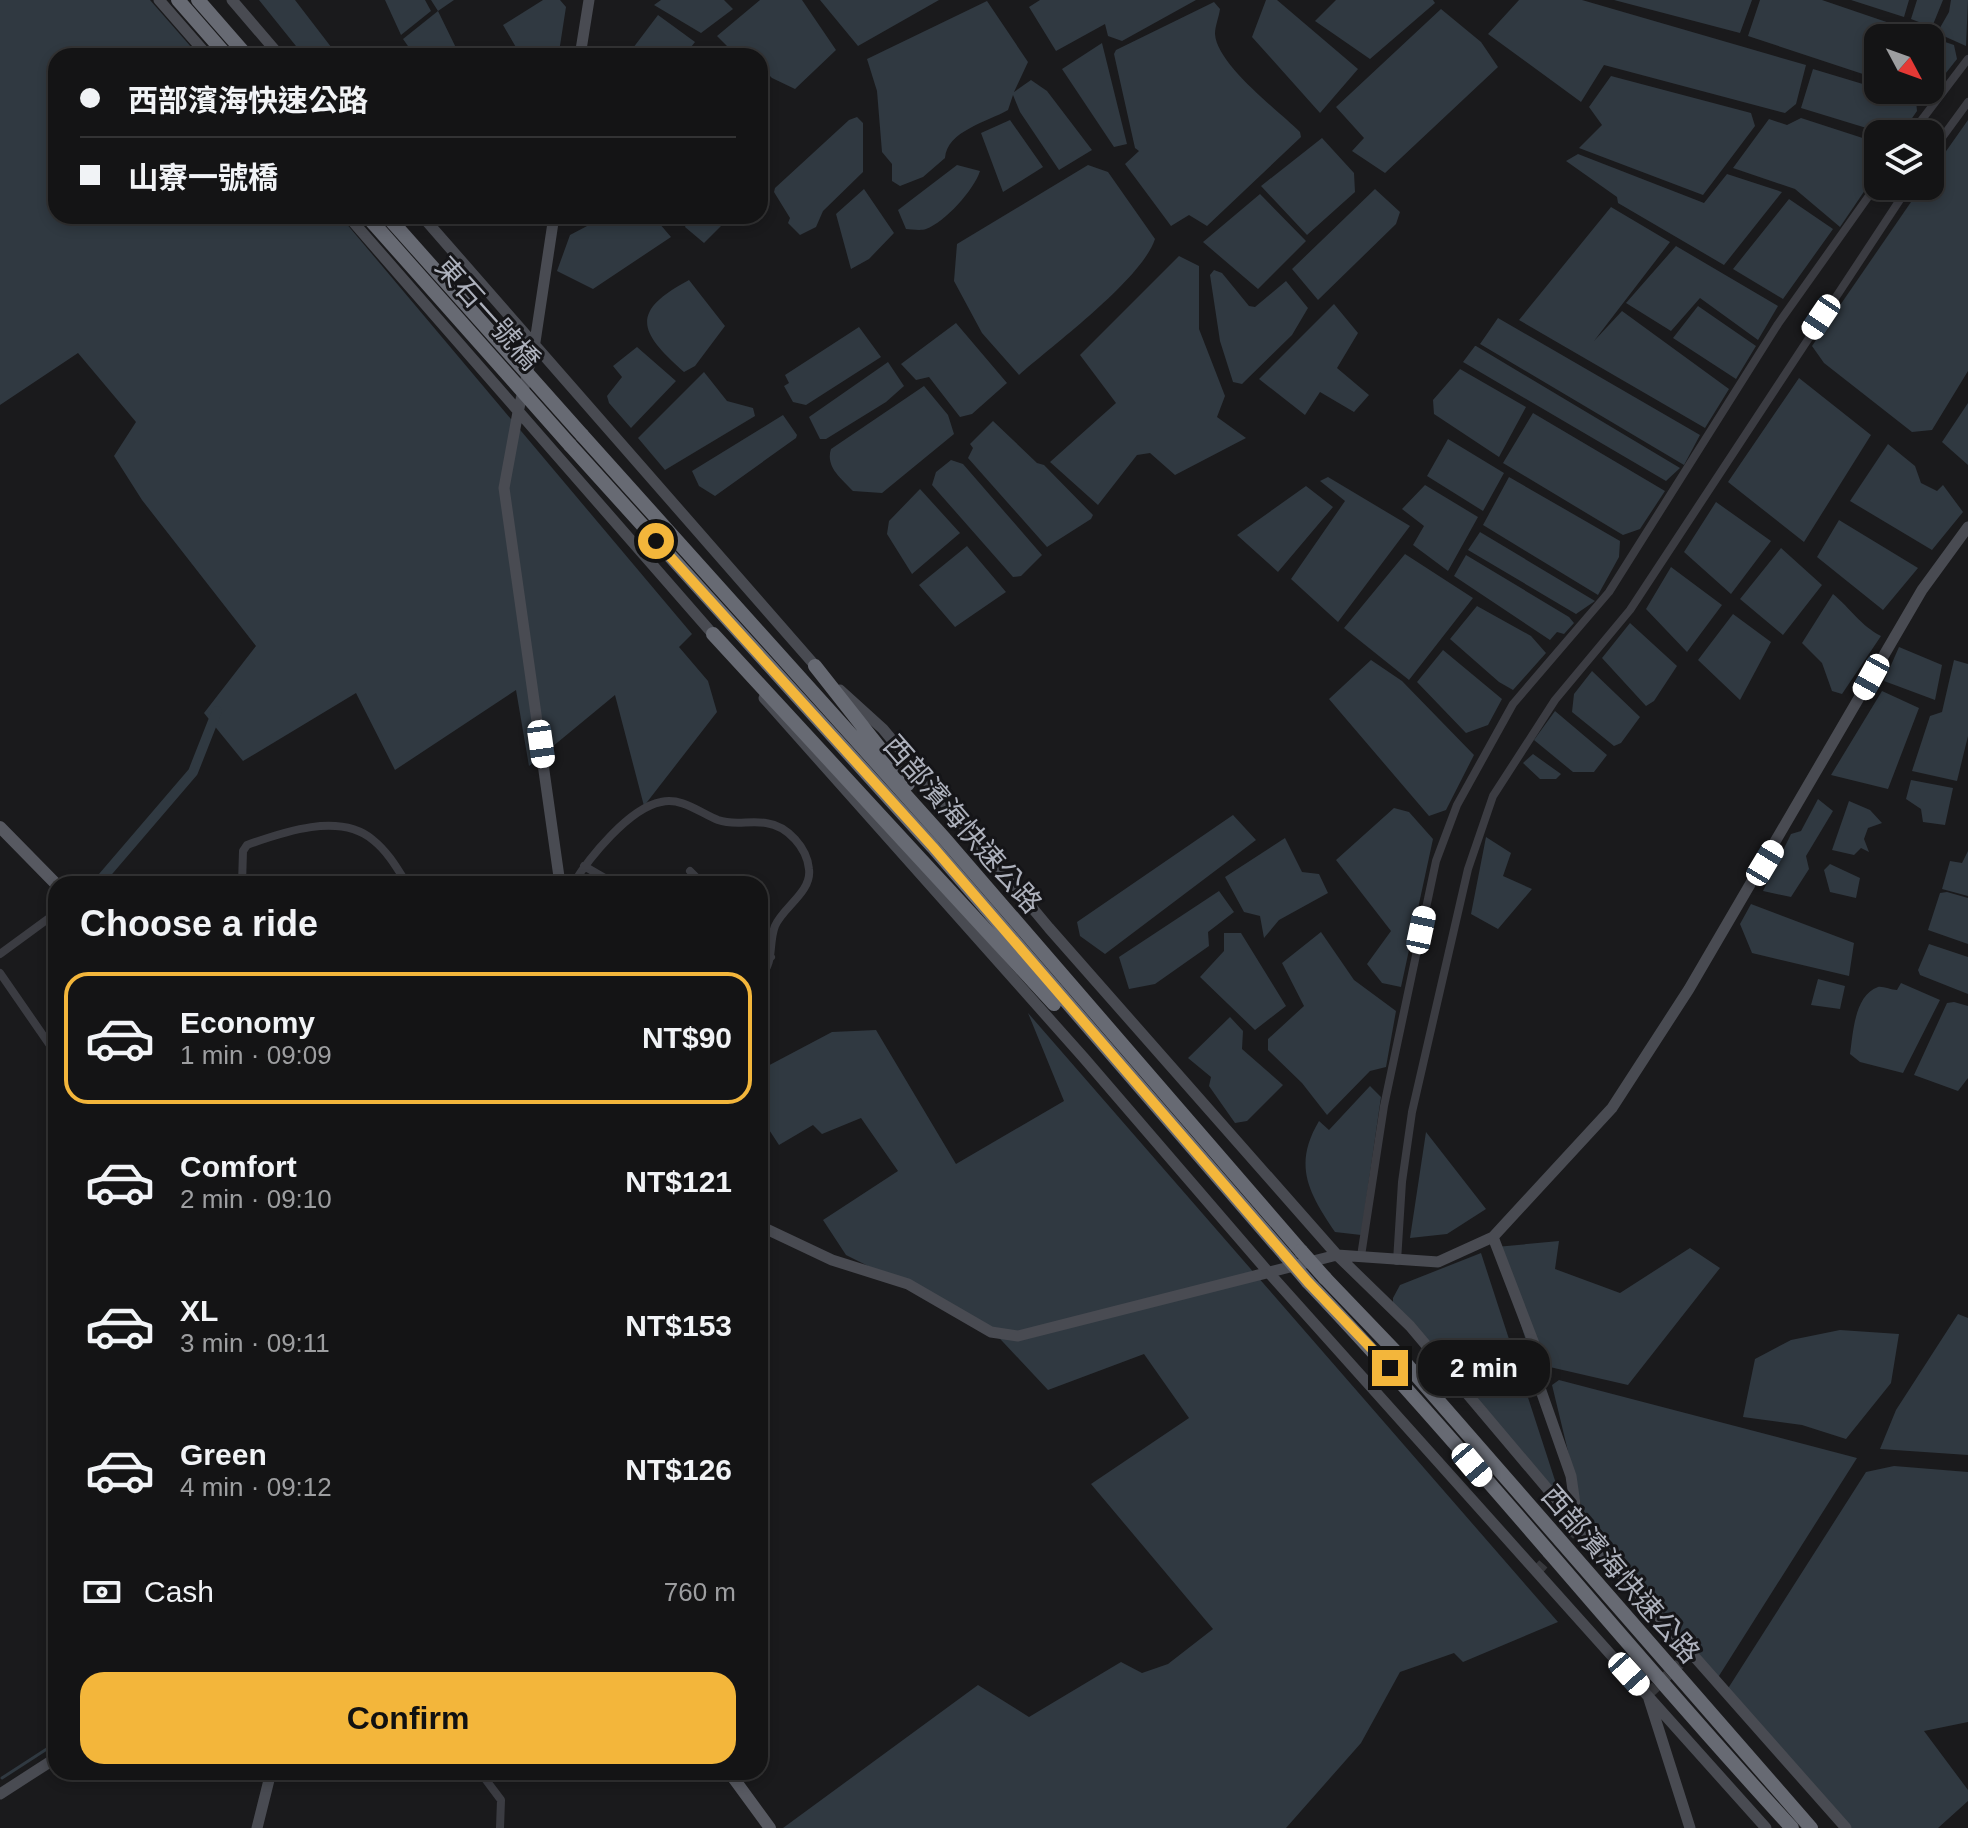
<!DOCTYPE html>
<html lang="en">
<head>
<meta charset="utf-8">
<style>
	:root { --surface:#141415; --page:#1d1d1e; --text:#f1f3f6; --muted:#9d9ea0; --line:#333334; --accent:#f3b63b }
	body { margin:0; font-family:Helvetica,"Noto Sans TC",sans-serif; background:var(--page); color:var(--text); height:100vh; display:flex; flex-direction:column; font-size:30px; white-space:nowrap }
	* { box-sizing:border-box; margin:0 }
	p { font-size:26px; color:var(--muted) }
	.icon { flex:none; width:44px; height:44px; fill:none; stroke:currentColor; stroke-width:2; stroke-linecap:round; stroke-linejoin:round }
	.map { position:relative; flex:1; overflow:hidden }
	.drawer { position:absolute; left:48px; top:876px; width:720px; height:904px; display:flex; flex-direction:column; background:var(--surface); border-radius:24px; box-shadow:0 4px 12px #0003,0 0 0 2px var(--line) }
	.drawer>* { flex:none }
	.top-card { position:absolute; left:48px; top:48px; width:720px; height:176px; border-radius:24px; box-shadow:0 4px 12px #0003,0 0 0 2px var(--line); display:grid; align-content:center; height:176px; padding:0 32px; background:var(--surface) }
	.needle { width:52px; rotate:131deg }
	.tools { position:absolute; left:1864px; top:24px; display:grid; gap:16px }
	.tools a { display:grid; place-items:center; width:80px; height:80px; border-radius:16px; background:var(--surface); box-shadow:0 4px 12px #0003,0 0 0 2px var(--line); font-size:40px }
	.end { position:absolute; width:36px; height:36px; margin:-18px; border:10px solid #f3b63b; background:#111; box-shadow:0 0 0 4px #111 }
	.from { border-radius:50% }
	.bubble { position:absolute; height:56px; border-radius:24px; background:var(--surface); box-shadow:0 4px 12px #0003,0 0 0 2px var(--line); font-size:26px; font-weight:800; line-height:56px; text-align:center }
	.car { position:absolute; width:24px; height:48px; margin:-24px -12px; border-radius:10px; box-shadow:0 0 6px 2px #0007; background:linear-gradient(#fff 24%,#345 0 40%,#fff 0 76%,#345 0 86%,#fff 0) }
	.top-card b { display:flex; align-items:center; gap:28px; height:76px; font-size:30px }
	.top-card b+b { border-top:2px solid var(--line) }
	.top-card i { width:20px; height:20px; background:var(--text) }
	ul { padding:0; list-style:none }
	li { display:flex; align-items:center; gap:24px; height:132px; margin:0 16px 12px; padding:0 16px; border:4px solid transparent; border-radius:24px }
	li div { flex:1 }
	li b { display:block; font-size:30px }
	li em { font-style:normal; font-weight:800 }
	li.active { border-color:var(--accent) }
	li>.icon { width:72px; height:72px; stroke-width:1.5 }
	h2 { padding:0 32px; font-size:36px; line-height:96px }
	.pay { display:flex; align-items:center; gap:20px; height:88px; padding:0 32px; font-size:30px }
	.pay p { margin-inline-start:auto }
	.primary-button { display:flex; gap:16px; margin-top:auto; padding:16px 32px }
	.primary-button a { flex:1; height:92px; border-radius:24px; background:var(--accent); color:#111; font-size:32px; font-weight:800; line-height:92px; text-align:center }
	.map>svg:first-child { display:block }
	.water { fill:#303941 }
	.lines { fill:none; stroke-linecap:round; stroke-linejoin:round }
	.stream { stroke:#303941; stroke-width:3 }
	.canal { stroke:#303941; stroke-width:10 }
	.secondary-tunnel { stroke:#37383c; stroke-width:11; stroke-dasharray:11 5.5; stroke-linecap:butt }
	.street { stroke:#3b3c42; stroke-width:8 }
	.secondary { stroke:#494b52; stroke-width:11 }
	.primary { stroke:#575961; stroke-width:12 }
	.highway { stroke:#676a73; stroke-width:14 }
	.highway-bridge { stroke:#676a73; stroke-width:14 }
	.route { stroke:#f3b63b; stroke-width:10 }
	.labels { text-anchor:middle; stroke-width:6; stroke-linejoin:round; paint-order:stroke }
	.street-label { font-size:28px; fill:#adb1bc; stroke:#151518 }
</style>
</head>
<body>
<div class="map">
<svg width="1968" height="1828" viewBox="0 0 1968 1828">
	<rect width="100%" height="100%" fill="#1a1a1c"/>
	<path class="water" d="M0,0H150L199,56H56V216H340L692,634L679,647L708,681L717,712L644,806L615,695L529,766L516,690L395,770L356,693L243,761L204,713L256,646L142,500L114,456L136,422L78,353L0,405Z
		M259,0H295L338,56H304Z
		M385,0H425L431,11L401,35Z
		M431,0H454L438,11L460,56H415L403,39L438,11Z
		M543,0H560L566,7L559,52L553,56H521L503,25Z
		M661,0H724L733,9L701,33L654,5Z
		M760,0H802L836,50L795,89L772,78L760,66V56H737L717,36Z
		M820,0H939L858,46Z
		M1040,0H1196L1122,41L1108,36L1105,24L1056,51L1029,7Z
		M1266,0H1277L1358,69L1320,113L1252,37Z
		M1336,0H1433L1435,3L1370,59L1315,21Z
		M1519,0H1582L1806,65L1796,104L1785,113L1604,65L1581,102L1488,34Z
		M1614,0H1752L1740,33Z
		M1760,0H1822L1954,45L1957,59L1938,83L1930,86V38H1878V79L1748,36Z
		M1851,0H1909L1904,17Z
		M1917,0H1943L1932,27L1911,19Z
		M1951,0H1968L1966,46L1937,33L1949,12Z
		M987,1L1028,62L1014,92L1031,80L1047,91L1092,150L1059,170L1020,112L1013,95L1008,110C987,122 947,131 945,158L923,177L900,186L892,181V164L882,152L877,91L867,59Z
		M1214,2L1220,9C1219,17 1215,26 1215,34C1217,65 1278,110 1300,132L1301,137L1207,226L1189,215L1171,226L1125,164L1139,151L1135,148L1114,54L1116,50Z
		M1441,9L1481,42L1498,67L1385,173L1352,151L1364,138L1336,107Z
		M658,15L695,42L684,56H635L630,52Z
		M1102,43L1127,144L1114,147L1062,69Z
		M1813,69L1916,100L1917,111L1901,134H1886L1801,108Z
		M1611,76L1751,113L1755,126L1703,195L1579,148L1602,125L1589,107Z
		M857,117L863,123V172L823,211L816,227L800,235L788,223L790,218L774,192L775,188L849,120Z
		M1801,118L1878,143V171L1840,227L1795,189L1733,168L1769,119L1787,125Z
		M1010,120L1043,167L1003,192L981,133Z
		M1968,120V371L1932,430L1912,432L1824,363L1812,346L1922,186H1930V174Z
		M1322,138L1354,173L1355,192L1307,235L1261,186Z
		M1578,154L1704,203L1727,174L1782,192L1724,265L1618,203L1617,197L1566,161Z
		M957,165L980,171C974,190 945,222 926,229C920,231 911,229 906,229L898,210Z
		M1088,165L1108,172L1155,239C1142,279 1053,345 1019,375L982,333L954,281L957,244Z
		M864,189L894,233L869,259L851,269L836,214Z
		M1375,189L1400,212L1396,224L1318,300L1292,269Z
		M1260,194L1306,241L1258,289L1203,242Z
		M1789,199L1833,229L1783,299L1733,269Z
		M1611,207L1670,242L1594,341L1622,311L1729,389L1705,428L1519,320Z
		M606,216H653L671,237L593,289L557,271L570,235Z
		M689,216H731L704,243L685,227Z
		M1676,246L1778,306L1758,340L1700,298L1671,331L1626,303Z
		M1179,256L1199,266V329L1225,396L1217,417L1246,438L1175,475L1150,453L1137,455L1098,505L1050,462L1116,403L1080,355Z
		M1214,270L1222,273L1249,306L1255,307L1286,281L1308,308L1292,335L1242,384L1233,382L1220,341L1210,275Z
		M689,280L725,326L695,366L684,372C639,332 629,312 689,280Z
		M1334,304L1358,333L1337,368L1369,395L1354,412L1320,392L1305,415L1259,379Z
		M1698,306L1756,346L1736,379L1673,338Z
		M1498,318L1700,435L1684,465L1480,344Z
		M956,323L1007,383L972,414L960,417L929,377L916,380L901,364Z
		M859,327L881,357L806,405L793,402L784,386L789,383L785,375Z
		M1475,346H1476L1680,468L1666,481L1463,362Z
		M637,347L676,381L631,428L609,403L607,396L622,377L613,366Z
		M888,362L904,386L886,402L826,439H820L809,417Z
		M1460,369L1526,407L1499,457L1434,414L1433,400Z
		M704,372L727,401L753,408L755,416L665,470L638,438Z
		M1799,378L1871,435L1804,542L1728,482Z
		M924,386L948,415L954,434L882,493L853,491C842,479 825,467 831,449Z
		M1968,403V465L1942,442Z
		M1533,413L1665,491L1640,529L1623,535L1503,463Z
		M783,415L797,435L796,438L715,496L699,486L692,471Z
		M993,421L1037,463L1044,465L1093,515L1091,519L1047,547L968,458L973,448L970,444Z
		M1448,439L1504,473L1483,511L1427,476Z
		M1888,444L1915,466L1921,483L1937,491L1943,485L1963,512L1932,550L1850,501Z
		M951,460L963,464L1042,555L1021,576L1013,577L932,485L936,472Z
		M1328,477L1410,526L1338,622L1291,579L1345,501L1320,481Z
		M1509,477L1620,541L1619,557L1598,595L1483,525Z
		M1425,485L1478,517L1448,571L1413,545L1424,526L1402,509Z
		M1306,486L1333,507L1278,572L1237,535Z
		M920,489L960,533L912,574L887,534L889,521Z
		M1716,502L1771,541L1731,594L1684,552Z
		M1839,520L1918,568L1883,610L1817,557Z
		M1480,532L1595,601L1576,614L1468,550Z
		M967,546L1006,592L955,627L919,585Z
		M1781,548L1822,585L1783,635L1740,599Z
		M1405,554L1473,598L1409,680L1344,628Z
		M1466,555L1569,617L1574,623L1564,634L1557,632L1550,640L1454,576Z
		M1671,567L1722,605L1687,652L1646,609Z
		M1833,594C1851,609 1860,625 1881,636L1842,694L1832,691L1822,663L1802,643Z
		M1477,606L1531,636L1546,653L1513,690L1499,682L1450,639Z
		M1733,614L1771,642L1740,700L1698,660Z
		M1630,623L1677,666L1654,701L1646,706L1602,658Z
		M1899,647L1942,665L1935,700L1884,681Z
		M1443,650L1502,699L1488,725L1466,733L1417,682Z
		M1371,660L1402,681L1474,755L1446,810L1429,816L1329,699Z
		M1954,660L1968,664V736L1957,781L1912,771L1930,716L1942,712Z
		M1592,671L1640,717L1621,743L1614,746L1572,712L1574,694Z
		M1882,691L1919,708L1888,789L1831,775Z
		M1555,711L1607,755L1594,772H1573L1534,740Z
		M1533,754L1561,774L1556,779H1540L1523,763Z
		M1911,780L1953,788L1945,825L1923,822L1921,809L1906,799Z
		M1818,799L1833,811L1806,856L1809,869L1791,897L1763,891L1791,834L1801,831Z
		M1849,801L1870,810L1882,823L1868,828L1864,839L1869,852L1861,848L1854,855L1832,850Z
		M1394,808L1409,812L1433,839L1401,987L1382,983L1367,964L1391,931L1336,860Z
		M1233,815L1256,840L1105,954L1080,936L1077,922Z
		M1486,837L1511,853L1503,876L1532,889L1498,929L1471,914Z
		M1285,838L1302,872L1319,874L1328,893L1279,920L1264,938L1260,916L1244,912L1225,877Z
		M1968,851V896L1942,889L1950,861L1962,863Z
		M1830,864L1860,878L1856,898L1830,892L1824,870Z
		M1219,891L1234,912L1208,932L1209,946L1155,984L1129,989L1119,957Z
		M1947,892L1968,898V944L1928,930L1940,893Z
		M1751,904L1854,943L1849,976L1752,953L1740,924Z
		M1321,932L1354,980L1396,1011L1386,1067L1370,1071L1327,1115L1302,1083L1268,1050V1039L1304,1006L1282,963Z
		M1224,933H1241L1286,1006L1255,1030L1200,977L1224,951Z
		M1929,944L1968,957V994L1920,975L1918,970Z
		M1818,979L1845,986L1840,1009L1811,1005Z
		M1901,983L1940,1000L1903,1073L1860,1062L1850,1054C1853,1035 1854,995 1878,987C1883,986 1891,990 1897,990Z
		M1954,1002L1968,1006V1078L1958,1091L1914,1075L1947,1003Z
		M1028,1013L1558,1622L1463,1662L1454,1653L1400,1672L1361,1743L1286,1828H783L978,1685L1029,1717L1121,1662L1142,1673L1168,1664L1213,1629L1091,1484L1189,1418L1144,1354L1048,1390L988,1326L846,1255L823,1220L898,1171L861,1118L822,1134L813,1125L779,1145L760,1116V1070L832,1032L876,1030L956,1164L1064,1101Z
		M1230,1017L1243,1031L1242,1049L1283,1085L1247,1121L1235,1123L1209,1086L1211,1077L1188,1058Z
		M1370,1086L1381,1097L1361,1235L1335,1232C1308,1192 1293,1165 1319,1121L1329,1130Z
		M1426,1132L1486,1209L1447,1234L1410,1238Z
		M1559,1241L1555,1269L1620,1293L1690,1248L1720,1268L1628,1385L1541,1365L1531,1356L1496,1247Z
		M1481,1253L1562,1502L1393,1309V1298L1400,1285Z
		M1958,1314L1968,1318V1455L1880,1449L1896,1410Z
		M1840,1330L1899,1334L1891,1383L1846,1439L1802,1425L1743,1417L1755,1359L1791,1340Z
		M1559,1380L1857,1458L1717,1679L1587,1530L1552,1385Z
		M1894,1466L1968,1472V1722L1924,1731L1968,1790V1801L1938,1828H1848L1727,1690L1866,1472Z"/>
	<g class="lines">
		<path class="stream" d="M2,1778L56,1743"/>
		<path class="canal" d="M97,884L193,772L217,711"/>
		<path class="secondary-tunnel" d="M1536,1572L1578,1525
			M1648,1694L1692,1652"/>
		<path class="street" d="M1911,134L1968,59
			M1930,154L1968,102
			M584,866L615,884
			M690,871L703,884
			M242,884L243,851L247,845C283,832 340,812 373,840C388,852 397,868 407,884
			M573,884C589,858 629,808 661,802C682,797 700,813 718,820C735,826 749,820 766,823C788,826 807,848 809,869C812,892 783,907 775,926C768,944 775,962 760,977
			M760,946L771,957
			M0,954L56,913
			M0,973L56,1054
			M1361,1256L1384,1106L1436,861L1457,805L1513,704L1609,592L1778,324L1878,183
			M1397,1261L1402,1182L1412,1112L1468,869L1493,796L1555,700L1630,610L1909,186
			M480,1772L501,1800L500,1828"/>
		<path class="secondary" d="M159,0L208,56
			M232,0L280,56
			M580,56L589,0
			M348,216L718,640
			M422,216L819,670
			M554,216L535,342L518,412L504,488L560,884
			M840,690L883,729L1049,928L1337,1255L1410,1326L1578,1525L1846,1828
			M764,698L1084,1058L1270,1274L1766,1828
			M760,1226L832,1260L908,1284L991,1332L1018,1336L1337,1255L1438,1262L1493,1237
			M1578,1525L1571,1476L1533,1368L1536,1349L1493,1237L1612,1108L1689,989L1922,590L1968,527
			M1649,1699L1690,1828
			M0,1794L56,1758
			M257,1828L271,1772"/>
		<path class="primary" d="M0,827L56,884
			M729,1772L770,1828"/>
		<path class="highway" d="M178,0L227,56
			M198,0L247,56
			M582,435L944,838L1301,1251
			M570,445L933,847L1285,1255
			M713,634L1054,1004
			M815,666L908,784
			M1325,1278L1395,1351L1811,1828
			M1308,1282C1475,1458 1627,1649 1792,1828"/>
		<path class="highway-bridge" d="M367,216L570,445
			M387,216L582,435
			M1301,1251L1325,1278
			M1285,1255L1308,1282"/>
	</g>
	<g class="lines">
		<path class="route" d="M656,541L933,847L1308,1282L1390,1368"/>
	</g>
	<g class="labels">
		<g class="street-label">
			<text transform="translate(488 313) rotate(48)" y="10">東石一號橋</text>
			<text transform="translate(963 824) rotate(49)" y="10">西部濱海快速公路</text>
			<text transform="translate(1621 1574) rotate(49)" y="10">西部濱海快速公路</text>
		</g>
	</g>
</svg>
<div class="tools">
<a><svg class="needle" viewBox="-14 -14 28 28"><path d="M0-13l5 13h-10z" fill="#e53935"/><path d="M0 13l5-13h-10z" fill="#9d9ea0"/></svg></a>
<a><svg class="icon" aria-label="layers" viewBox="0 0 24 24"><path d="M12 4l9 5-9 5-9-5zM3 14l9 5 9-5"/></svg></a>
</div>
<i class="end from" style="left:656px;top:541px"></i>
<i class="end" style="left:1390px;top:1368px"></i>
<div class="bubble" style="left:1418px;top:1340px;width:132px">2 min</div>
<i class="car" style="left:1821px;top:317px;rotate:214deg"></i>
<i class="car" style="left:1871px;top:677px;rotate:209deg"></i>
<i class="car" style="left:541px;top:744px;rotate:172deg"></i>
<i class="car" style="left:1765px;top:863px;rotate:31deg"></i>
<i class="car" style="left:1421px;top:930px;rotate:12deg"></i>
<i class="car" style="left:1472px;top:1465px;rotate:140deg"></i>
<i class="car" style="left:1629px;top:1674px;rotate:138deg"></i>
<div class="top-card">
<b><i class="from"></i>西部濱海快速公路</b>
<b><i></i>山寮一號橋</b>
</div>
<section class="drawer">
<h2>Choose a ride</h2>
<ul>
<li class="active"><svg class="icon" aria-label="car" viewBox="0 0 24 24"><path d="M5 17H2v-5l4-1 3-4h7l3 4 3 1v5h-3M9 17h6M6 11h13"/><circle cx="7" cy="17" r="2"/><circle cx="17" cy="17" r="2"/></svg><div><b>Economy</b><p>1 min · 09:09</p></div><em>NT$90</em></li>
<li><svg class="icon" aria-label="car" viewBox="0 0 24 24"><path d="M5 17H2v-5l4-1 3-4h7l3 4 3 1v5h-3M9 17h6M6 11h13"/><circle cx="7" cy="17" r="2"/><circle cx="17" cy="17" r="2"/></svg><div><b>Comfort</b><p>2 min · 09:10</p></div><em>NT$121</em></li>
<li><svg class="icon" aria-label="car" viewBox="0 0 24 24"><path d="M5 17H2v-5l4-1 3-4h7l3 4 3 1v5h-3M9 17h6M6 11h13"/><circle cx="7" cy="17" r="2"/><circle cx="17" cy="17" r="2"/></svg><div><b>XL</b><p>3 min · 09:11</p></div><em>NT$153</em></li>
<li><svg class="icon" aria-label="car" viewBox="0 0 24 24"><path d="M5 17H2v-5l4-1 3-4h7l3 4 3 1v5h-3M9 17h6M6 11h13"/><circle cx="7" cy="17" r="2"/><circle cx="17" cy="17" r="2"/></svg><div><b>Green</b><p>4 min · 09:12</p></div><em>NT$126</em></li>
</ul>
<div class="pay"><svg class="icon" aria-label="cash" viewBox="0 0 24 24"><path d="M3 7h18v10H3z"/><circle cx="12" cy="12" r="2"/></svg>Cash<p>760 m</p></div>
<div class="primary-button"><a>Confirm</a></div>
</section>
</div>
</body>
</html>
